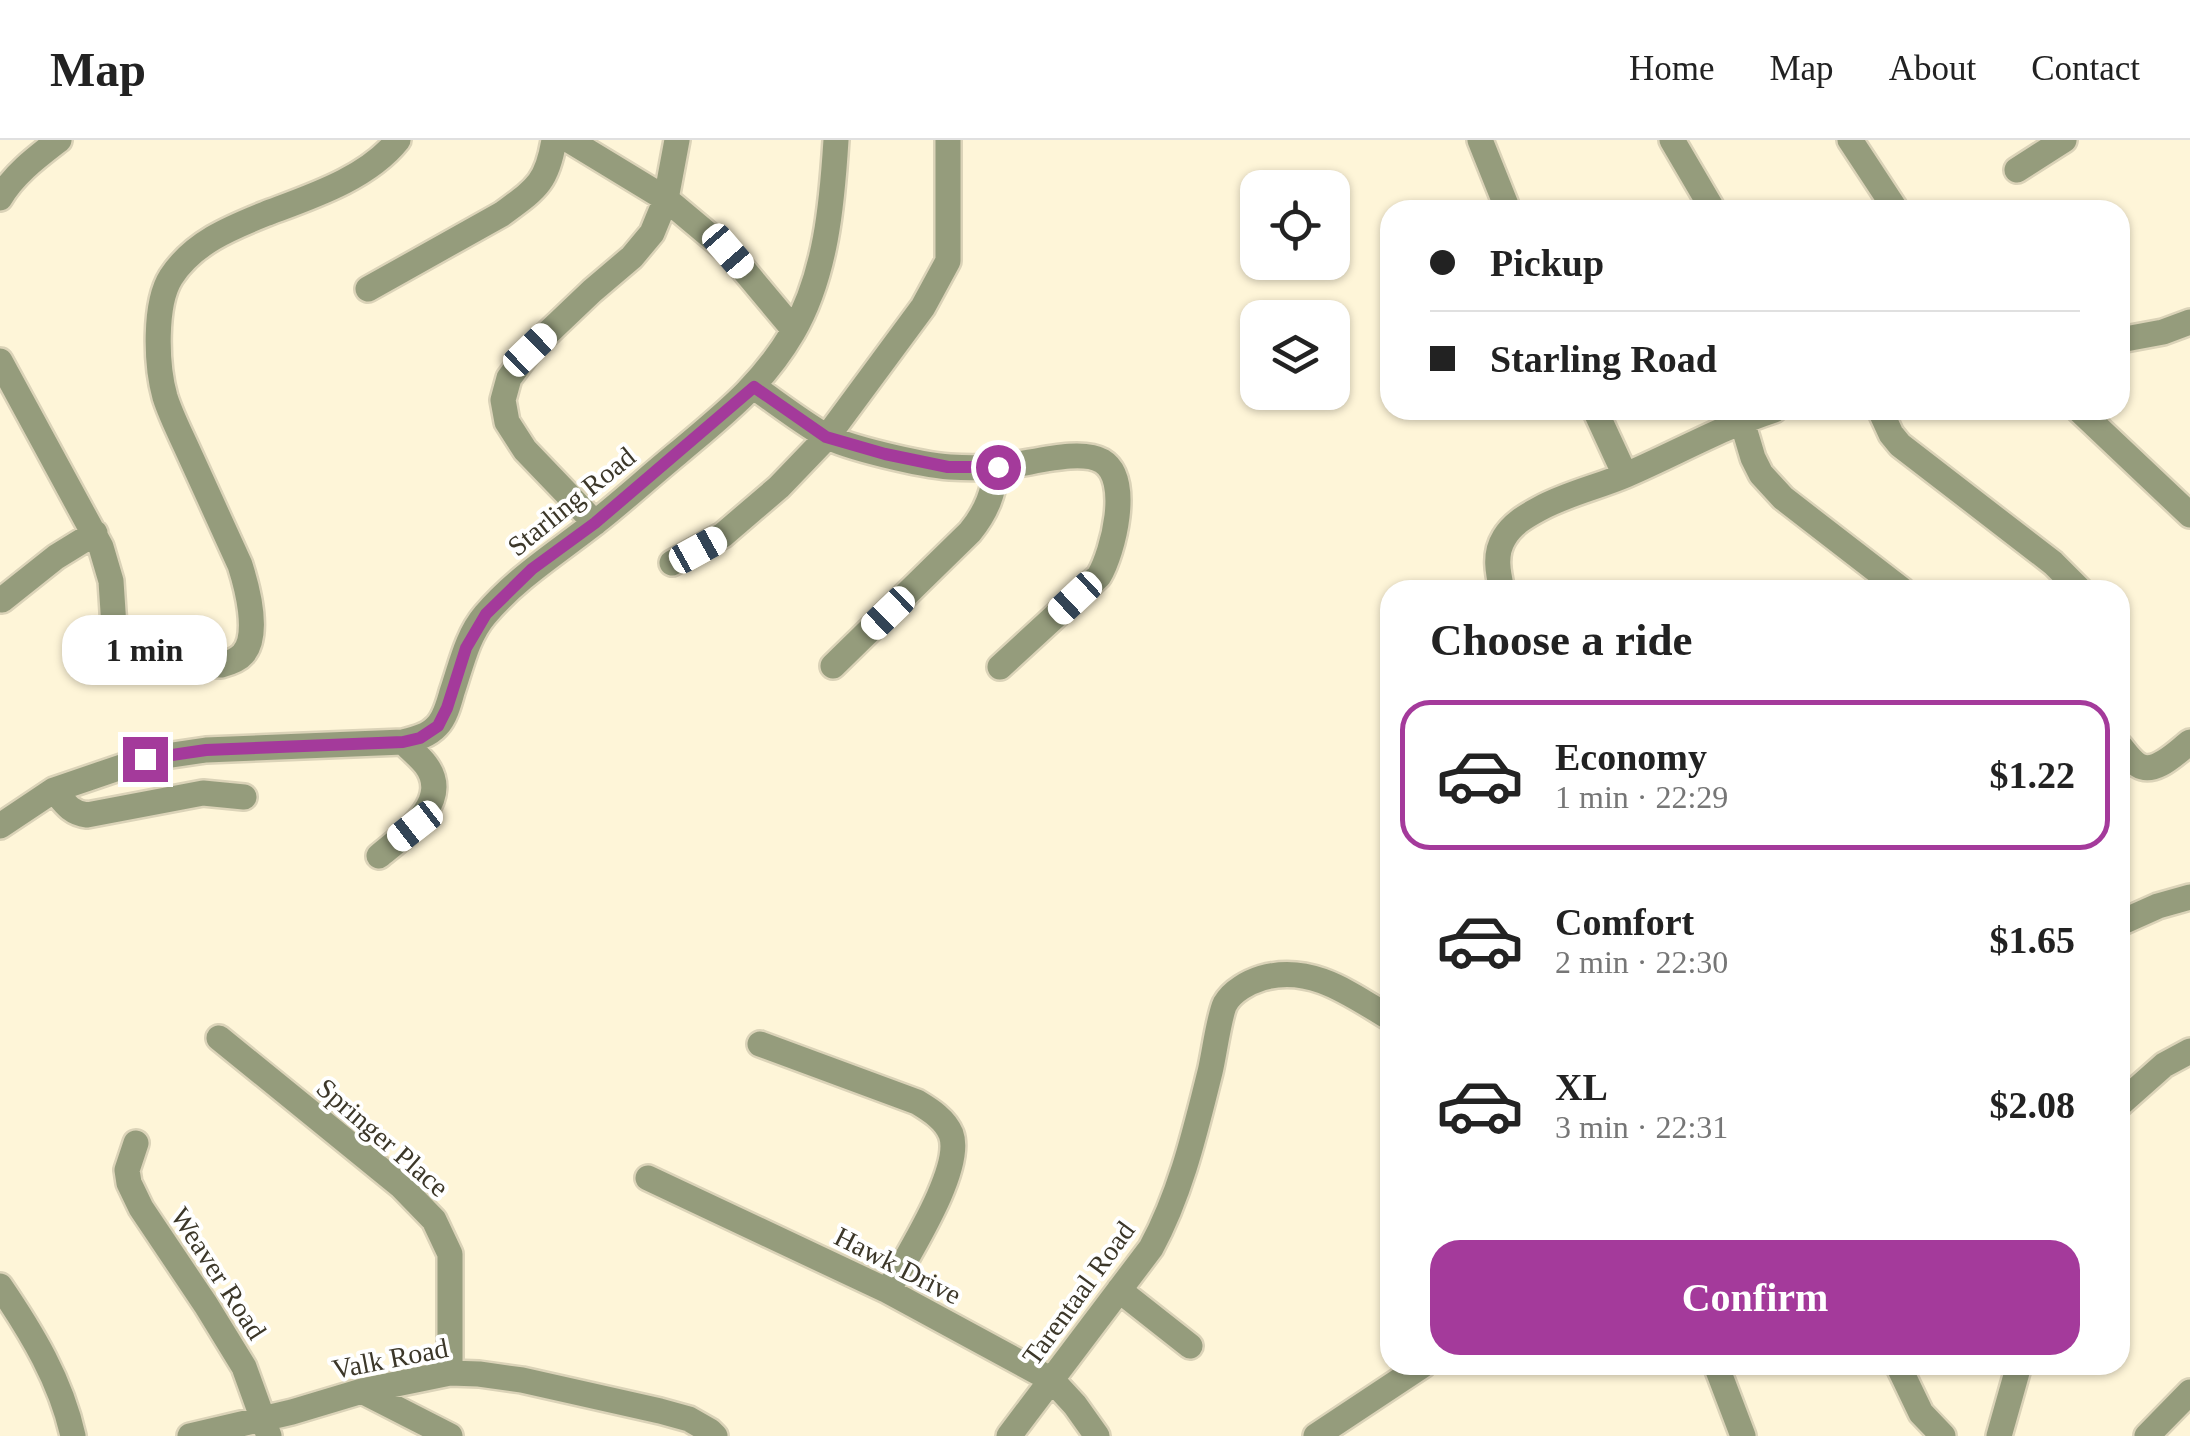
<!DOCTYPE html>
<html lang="en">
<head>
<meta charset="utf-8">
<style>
	:root { --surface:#fff; --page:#f6f6f6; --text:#222; --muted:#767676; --line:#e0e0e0; --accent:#a43a9b }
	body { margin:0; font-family:Georgia,serif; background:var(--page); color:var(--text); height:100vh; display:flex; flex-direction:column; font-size:38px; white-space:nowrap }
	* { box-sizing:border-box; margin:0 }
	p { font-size:32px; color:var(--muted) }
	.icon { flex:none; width:55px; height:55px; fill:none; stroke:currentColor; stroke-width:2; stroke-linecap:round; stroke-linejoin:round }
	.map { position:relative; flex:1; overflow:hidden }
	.drawer { position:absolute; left:1380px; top:440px; width:750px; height:795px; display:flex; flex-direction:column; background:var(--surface); border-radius:30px; box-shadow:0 2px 8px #0004 }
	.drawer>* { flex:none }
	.banner { position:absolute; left:1380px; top:60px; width:750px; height:220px; border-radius:30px; box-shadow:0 2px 8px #0004; display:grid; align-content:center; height:220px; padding:0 50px; background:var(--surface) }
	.fabs { position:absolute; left:1240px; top:30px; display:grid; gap:20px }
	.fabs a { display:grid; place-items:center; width:110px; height:110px; border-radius:20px; background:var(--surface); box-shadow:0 2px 8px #0004; font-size:50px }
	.end { position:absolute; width:45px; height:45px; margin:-22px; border:12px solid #a43a9b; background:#fff; box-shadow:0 0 0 5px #fff }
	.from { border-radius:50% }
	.bubble { position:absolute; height:70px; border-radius:30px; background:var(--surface); box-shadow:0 2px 8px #0004; font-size:32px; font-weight:700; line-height:70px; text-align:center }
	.car { position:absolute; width:30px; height:60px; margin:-30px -15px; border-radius:12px; box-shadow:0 0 8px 2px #0007; background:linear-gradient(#fff 24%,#345 0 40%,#fff 0 76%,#345 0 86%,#fff 0) }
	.banner b { display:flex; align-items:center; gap:35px; height:95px; font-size:38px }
	.banner b+b { border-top:2px solid var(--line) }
	.banner i { width:25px; height:25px; background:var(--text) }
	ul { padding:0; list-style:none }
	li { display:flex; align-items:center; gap:30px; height:150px; margin:0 20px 15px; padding:0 30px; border:5px solid transparent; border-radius:30px }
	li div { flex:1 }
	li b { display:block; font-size:38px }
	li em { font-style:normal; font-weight:700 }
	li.selected { border-color:var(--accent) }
	li>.icon { width:90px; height:90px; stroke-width:1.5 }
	h2 { padding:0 50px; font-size:45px; line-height:120px }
	.button { display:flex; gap:20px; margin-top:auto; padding:20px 50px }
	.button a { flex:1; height:115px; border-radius:30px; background:var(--accent); color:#fff; font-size:40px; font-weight:700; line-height:115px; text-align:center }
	header { display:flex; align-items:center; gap:60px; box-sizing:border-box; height:140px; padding:0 50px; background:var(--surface); border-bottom:2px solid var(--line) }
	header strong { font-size:48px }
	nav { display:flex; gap:55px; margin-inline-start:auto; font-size:35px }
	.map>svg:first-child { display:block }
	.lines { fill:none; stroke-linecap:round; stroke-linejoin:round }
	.minor-casing { stroke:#dbd3b8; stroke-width:30 }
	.minor { stroke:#959c7c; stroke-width:25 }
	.route { stroke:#a43a9b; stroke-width:12 }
	.labels { text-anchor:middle; stroke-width:8; stroke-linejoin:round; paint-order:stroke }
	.street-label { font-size:28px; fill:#3c3729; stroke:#fff }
</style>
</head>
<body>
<header>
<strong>Map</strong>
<nav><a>Home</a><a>Map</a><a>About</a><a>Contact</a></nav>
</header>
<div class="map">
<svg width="2190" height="1296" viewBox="0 0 2190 1296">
	<rect width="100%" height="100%" fill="#fef5d8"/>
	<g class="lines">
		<g class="minor-casing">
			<path id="minor" d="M569,0L666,59L728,111L794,190
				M1480,0L1508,70
				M1672,0L1713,70
				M1850,0L1896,70
				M2017,30L2064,0
				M0,58C14,34 37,17 59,0
				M368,149L502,74C536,49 547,43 554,0
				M2120,200L2163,192L2190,182
				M0,221L101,407L111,441L116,517L127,521L221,525C229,523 238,520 243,514C260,495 247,447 240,425C223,388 206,350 189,313C181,295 171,276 165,257C156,225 154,164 171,137C193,103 230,88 265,74C310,57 367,39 398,0
				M754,247C777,263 800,281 824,295C847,308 922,325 950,327C965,328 981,328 996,327C1024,326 1078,307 1102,321C1132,339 1113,412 1099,436L1000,527
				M1595,270L1625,335
				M1880,270L1891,294L1900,305L2053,423L2080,450
				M2079,270L2190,375
				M1742,281L1753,318L1761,334L1783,358L1902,450
				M595,383L525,310L507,282L503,260L509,238L530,210L592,151L632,117L652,93L666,59L677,0
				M672,423L723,395L779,347L827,297L923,167L948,121V0
				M1502,450C1498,433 1494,414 1504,398C1512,384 1526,376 1539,369C1566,354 1598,347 1626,335C1675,314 1722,287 1774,270
				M2,460L56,417L95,393
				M833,526L970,392C988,370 992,354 998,327
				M2120,606C2125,612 2131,621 2138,625C2155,636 2178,611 2190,602
				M54,650C64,662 70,673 87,675L203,653L244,657
				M0,686L54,650L145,619L206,610L403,602C415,599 428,596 437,586C445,578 449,563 452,552C461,526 467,496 485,475C516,438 558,412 596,382C624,360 650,336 678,313C724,274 762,245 793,192C826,135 832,64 836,0
				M379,716C403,696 453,662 426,625C420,617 410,609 403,602
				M2120,783L2158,766L2190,757
				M219,898L401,1046L434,1080L450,1114V1233
				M760,904L917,962C930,970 945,979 951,994C964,1029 906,1117 888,1151
				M2120,964L2164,925L2190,911
				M136,1003L127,1030L129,1043L141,1068L206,1165L244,1227L269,1296
				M648,1038L888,1151L1052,1240L1075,1265L1097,1296
				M0,1146C32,1193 61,1241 73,1296
				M1119,1150L1190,1206
				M1716,1225L1743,1296
				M1898,1225L1921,1273L1943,1296
				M362,1251L450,1296
				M190,1296L292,1272L362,1251L450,1233L479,1234L522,1240L660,1271L689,1279L710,1291L715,1296
				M1009,1296L1151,1108C1181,1053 1195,992 1210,932C1214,916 1219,876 1225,864C1232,851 1249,842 1262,838C1311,824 1350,854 1390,878
				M1316,1296L1423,1225
				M1999,1296L2019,1225
				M2147,1296L2190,1252"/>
		</g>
		<use href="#minor" class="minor"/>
	</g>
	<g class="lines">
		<path class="route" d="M145,619L206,610L403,602L420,598L438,586L447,568L466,508L486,474L532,429L595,383L754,247L826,297L885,314L948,327H998"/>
	</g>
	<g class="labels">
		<g class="street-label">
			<text transform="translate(571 361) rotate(-39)" y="10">Starling Road</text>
			<text transform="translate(383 997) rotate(41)" y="10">Springer Place</text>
			<text transform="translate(898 1125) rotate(27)" y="10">Hawk Drive</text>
			<text transform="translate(219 1133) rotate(57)" y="10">Weaver Road</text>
			<text transform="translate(1078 1153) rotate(-54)" y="10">Tarentaal Road</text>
			<text transform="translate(390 1218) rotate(-11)" y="10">Valk Road</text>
		</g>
	</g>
</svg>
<div class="fabs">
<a><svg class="icon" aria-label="locate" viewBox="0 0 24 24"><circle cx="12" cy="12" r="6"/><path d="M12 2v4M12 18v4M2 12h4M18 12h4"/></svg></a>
<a><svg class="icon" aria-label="layers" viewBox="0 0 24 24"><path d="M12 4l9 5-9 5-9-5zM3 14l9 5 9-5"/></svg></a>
</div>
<i class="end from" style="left:998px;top:327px"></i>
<i class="end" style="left:145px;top:619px"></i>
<div class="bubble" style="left:62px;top:475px;width:165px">1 min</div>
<i class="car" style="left:728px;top:111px;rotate:139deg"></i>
<i class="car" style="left:530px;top:210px;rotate:46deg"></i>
<i class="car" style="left:698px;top:410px;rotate:61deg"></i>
<i class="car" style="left:1075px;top:458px;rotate:227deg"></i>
<i class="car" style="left:888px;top:473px;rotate:226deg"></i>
<i class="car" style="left:415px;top:686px;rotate:232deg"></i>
<div class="banner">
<b><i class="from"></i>Pickup</b>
<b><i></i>Starling Road</b>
</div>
<section class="drawer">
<h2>Choose a ride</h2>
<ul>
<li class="selected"><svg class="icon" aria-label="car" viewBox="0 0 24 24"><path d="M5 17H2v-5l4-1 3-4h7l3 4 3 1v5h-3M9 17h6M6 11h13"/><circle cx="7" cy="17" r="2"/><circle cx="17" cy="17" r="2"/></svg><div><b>Economy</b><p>1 min · 22:29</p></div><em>$1.22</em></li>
<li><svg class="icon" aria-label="car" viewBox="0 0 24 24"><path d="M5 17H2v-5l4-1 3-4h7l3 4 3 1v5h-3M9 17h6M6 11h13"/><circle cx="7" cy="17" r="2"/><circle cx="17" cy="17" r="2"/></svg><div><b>Comfort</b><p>2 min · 22:30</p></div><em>$1.65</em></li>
<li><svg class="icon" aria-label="car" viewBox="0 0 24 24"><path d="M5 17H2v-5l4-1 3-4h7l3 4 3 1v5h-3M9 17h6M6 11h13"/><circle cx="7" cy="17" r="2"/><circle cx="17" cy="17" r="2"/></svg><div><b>XL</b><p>3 min · 22:31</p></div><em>$2.08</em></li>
</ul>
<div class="button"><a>Confirm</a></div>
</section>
</div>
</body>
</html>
